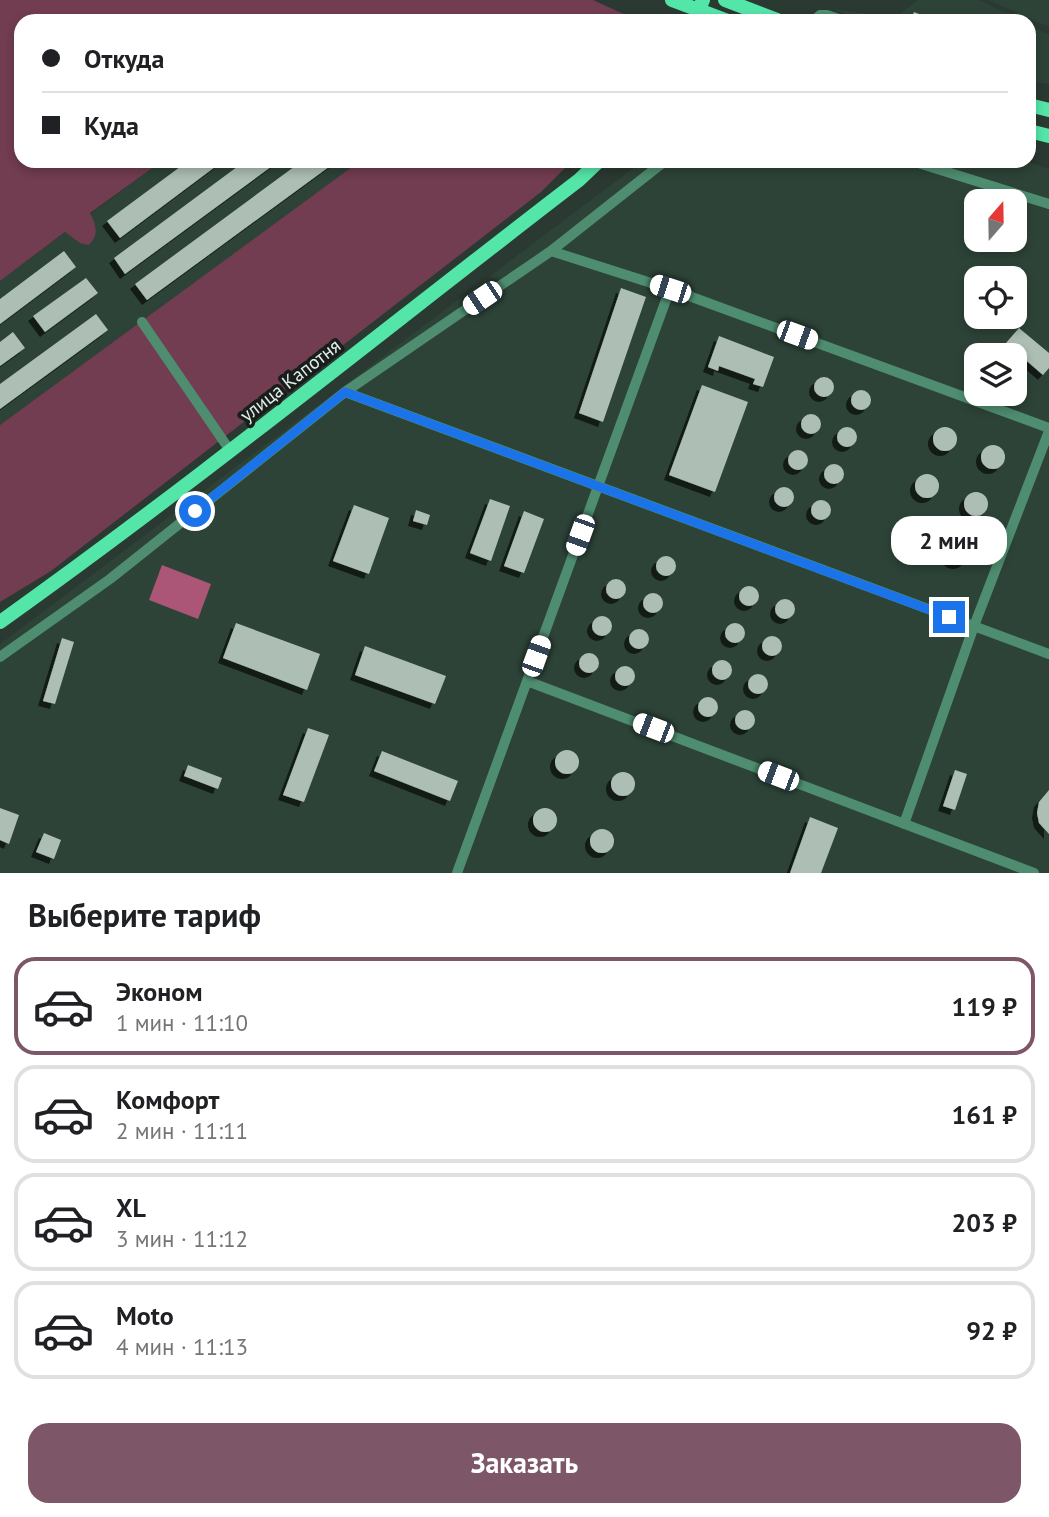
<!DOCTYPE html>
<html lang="ru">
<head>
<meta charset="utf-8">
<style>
	:root { --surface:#fff; --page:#f2f2f2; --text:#202124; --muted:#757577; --line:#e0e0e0; --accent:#7d5767 }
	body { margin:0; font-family:"PT Sans",sans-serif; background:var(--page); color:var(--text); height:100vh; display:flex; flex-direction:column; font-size:26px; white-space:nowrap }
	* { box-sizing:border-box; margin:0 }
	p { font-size:23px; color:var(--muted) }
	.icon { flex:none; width:38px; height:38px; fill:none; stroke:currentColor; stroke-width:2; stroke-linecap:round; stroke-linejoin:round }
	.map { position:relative; height:873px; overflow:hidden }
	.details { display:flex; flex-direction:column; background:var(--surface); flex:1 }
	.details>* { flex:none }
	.hud { position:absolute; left:14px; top:14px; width:1022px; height:154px; border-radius:21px; box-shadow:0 4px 10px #0003; display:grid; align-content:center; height:154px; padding:0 28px; background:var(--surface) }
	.needle { width:46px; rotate:20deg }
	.buttons { position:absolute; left:964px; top:189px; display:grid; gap:14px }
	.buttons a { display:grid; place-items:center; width:63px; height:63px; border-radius:14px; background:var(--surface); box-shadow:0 4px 10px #0003; font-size:35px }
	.end { position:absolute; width:32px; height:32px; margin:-16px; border:9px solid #1a73e8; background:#fff; box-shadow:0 0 0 4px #fff }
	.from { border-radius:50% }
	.bubble { position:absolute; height:49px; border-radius:21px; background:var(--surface); box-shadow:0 4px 10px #0003; font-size:23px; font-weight:800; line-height:49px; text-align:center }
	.car { position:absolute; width:21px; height:42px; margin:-21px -10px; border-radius:9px; box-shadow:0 0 5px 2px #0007; background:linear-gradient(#fff 24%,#345 0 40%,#fff 0 76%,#345 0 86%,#fff 0) }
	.hud b { display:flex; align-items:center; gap:24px; height:66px; font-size:26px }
	.hud b+b { border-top:2px solid var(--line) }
	.hud i { width:18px; height:18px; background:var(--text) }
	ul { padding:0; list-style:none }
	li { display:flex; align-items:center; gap:21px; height:98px; margin:0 14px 10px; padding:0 14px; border:4px solid var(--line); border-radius:21px }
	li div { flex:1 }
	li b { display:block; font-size:26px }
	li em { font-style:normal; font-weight:800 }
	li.active { border-color:var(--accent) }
	li>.icon { width:63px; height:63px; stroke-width:1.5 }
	h2 { padding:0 28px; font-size:32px; line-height:84px }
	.button { display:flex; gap:14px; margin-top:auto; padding:14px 28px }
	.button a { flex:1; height:80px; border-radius:21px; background:var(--accent); color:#fff; font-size:28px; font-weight:800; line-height:80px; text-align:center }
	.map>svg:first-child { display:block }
	.built { fill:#2d4338; fill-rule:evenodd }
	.green { fill:#723c51 }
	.water { fill:#ac5677 }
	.building { fill:#adbfb5; filter:url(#shadow) }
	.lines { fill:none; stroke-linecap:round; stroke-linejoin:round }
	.minor { stroke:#4f8d70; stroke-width:10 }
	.major { stroke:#54e5a8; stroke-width:14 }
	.route { stroke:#1a73e8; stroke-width:9 }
	.labels { text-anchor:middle; stroke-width:7; stroke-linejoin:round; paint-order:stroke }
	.street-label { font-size:19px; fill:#e4ede8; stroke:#181e1b }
</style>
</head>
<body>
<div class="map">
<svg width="1049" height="873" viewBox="0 0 1049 873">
	<defs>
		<filter id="shadow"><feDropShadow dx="-5" dy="5" stdDeviation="0" flood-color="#0009"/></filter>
	</defs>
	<rect width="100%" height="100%" fill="#2a3931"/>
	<path class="built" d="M918,0H979L1021,21H863L833,9L894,18Z
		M989,0H1049V27Z
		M1029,25L1049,35V84L1029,81Z
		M162,161H360L0,425V281Z
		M643,161H1026L1049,169V873H0V644ZM976,201H1015V240H976ZM976,278H1015V317H976ZM976,355H1015V394H976Z"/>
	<path class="green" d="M0,0H593L639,21H21V161H162L90,213C96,225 100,236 88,245L80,243L65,232L0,281Z
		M360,161H572L541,192L51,571L0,602V425Z"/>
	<path class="water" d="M162,565L211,584L198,619L149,600Z"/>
	<path class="building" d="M914,12L937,21H910Z
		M188,161H223L120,238L107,221Z
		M245,161H279L125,274L114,258Z
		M302,161H337L147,300L135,284Z
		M64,251L76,267L0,324V299Z
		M86,278L98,293L45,332L33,316Z
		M621,288L646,297L603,422L579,413Z
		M96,314L108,330L0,409V384Z
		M1019,328L1049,353V368L1043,375L1006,343Z
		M13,332L25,348L0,366V342Z
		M719,336L774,357L763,387L753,384L755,379L719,366L718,371L708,367Z
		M814 387a10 10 0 1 1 20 0a10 10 0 1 1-20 0Z
		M702,385L748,402L715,492L669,475Z
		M851 400a10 10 0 1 1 20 0a10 10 0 1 1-20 0Z
		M801 424a10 10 0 1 1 20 0a10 10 0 1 1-20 0Z
		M933 439a12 12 0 1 1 24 0a12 12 0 1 1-24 0Z
		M837 437a10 10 0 1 1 20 0a10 10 0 1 1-20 0Z
		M981 457a12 12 0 1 1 24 0a12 12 0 1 1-24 0Z
		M788 460a10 10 0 1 1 20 0a10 10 0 1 1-20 0Z
		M824 474a10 10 0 1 1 20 0a10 10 0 1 1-20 0Z
		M915 486a12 12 0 1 1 24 0a12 12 0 1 1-24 0Z
		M774 497a10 10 0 1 1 20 0a10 10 0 1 1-20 0Z
		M964 504a12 12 0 1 1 24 0a12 12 0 1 1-24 0Z
		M490,499L510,506L491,561L470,553Z
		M811 510a10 10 0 1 1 20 0a10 10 0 1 1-20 0Z
		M354,505L389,518L369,574L333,561Z
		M416,510L430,515L427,525L413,521Z
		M524,511L544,519L524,573L504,566Z
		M898 534a12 12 0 1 1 24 0a12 12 0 1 1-24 0Z
		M946 552a12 12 0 1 1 24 0a12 12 0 1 1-24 0Z
		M656 566a10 10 0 1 1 20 0a10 10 0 1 1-20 0Z
		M606 589a10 10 0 1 1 20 0a10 10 0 1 1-20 0Z
		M739 596a10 10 0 1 1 20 0a10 10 0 1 1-20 0Z
		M643 603a10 10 0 1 1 20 0a10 10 0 1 1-20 0Z
		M775 609a10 10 0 1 1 20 0a10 10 0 1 1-20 0Z
		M592 626a10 10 0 1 1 20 0a10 10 0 1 1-20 0Z
		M236,623L320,654L307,690L223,658Z
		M725 633a10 10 0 1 1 20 0a10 10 0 1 1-20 0Z
		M629 639a10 10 0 1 1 20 0a10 10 0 1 1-20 0Z
		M762 646a10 10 0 1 1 20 0a10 10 0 1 1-20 0Z
		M62,638L74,642L55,704L43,701Z
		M365,646L446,676L435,704L355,675Z
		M579 663a10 10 0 1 1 20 0a10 10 0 1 1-20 0Z
		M712 670a10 10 0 1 1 20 0a10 10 0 1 1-20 0Z
		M615 676a10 10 0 1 1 20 0a10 10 0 1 1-20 0Z
		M748 684a10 10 0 1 1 20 0a10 10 0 1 1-20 0Z
		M698 707a10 10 0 1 1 20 0a10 10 0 1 1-20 0Z
		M735 720a10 10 0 1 1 20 0a10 10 0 1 1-20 0Z
		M308,728L329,735L304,802L283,795Z
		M555 762a12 12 0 1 1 24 0a12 12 0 1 1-24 0Z
		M382,751L458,781L450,801L374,771Z
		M188,765L222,778L218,789L184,776Z
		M955,770L967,774L955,810L943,806Z
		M611 784a12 12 0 1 1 24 0a12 12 0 1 1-24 0Z
		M1049,790V834L1039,823L1037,813L1039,802Z
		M533 820a12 12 0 1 1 24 0a12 12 0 1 1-24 0Z
		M0,808L19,815L9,844L0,840Z
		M810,817L838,828L821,873H790Z
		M590 841a12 12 0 1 1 24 0a12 12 0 1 1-24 0Z
		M44,833L61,840L54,859L36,852Z"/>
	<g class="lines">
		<path class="minor" d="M813,21L820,15H827L845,21
			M899,21L900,20
			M665,161L551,251L345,392L1049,654
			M912,161L1049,204
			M551,251L670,289L1049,428
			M142,322L231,452
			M0,657L110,579L345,392
			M527,681L1034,873
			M904,824L974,626L1049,431
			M457,873L670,289"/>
		<path class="major" d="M672,0L728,21
			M725,0L780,21
			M694,21L703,0
			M1029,105L1049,110
			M1029,131L1049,136
			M0,622C198,481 386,328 579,180L599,161"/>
	</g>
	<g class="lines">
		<path class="route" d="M195,511L345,392L949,617"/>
	</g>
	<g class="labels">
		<g class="street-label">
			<text transform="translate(290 380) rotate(-38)" y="7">улица Капотня</text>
		</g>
	</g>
</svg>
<div class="buttons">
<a><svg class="needle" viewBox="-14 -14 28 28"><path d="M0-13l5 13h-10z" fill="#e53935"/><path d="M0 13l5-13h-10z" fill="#757577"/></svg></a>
<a><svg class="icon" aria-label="locate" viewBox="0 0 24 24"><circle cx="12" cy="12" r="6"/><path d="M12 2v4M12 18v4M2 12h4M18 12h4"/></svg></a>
<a><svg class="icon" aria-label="layers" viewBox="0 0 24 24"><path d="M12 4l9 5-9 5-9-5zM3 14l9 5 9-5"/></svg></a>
</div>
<i class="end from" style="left:195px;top:511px"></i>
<i class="end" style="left:949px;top:617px"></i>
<div class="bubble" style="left:891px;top:516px;width:116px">2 мин</div>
<i class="car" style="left:670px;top:289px;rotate:288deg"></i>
<i class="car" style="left:482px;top:298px;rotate:236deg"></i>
<i class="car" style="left:797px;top:335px;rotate:110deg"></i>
<i class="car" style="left:580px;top:535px;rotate:200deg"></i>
<i class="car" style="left:536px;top:656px;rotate:20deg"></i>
<i class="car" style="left:653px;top:728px;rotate:291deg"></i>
<i class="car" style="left:778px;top:776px;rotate:291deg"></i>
<div class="hud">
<b><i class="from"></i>Откуда</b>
<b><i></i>Куда</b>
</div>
</div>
<section class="details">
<h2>Выберите тариф</h2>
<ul>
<li class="active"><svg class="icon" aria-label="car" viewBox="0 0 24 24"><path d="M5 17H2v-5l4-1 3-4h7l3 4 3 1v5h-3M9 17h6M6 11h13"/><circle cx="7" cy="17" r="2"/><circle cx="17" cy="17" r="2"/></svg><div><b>Эконом</b><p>1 мин · 11:10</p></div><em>119 ₽</em></li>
<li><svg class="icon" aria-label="car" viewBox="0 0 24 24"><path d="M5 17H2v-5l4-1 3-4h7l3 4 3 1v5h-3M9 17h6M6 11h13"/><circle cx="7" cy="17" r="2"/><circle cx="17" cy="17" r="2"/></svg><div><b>Комфорт</b><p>2 мин · 11:11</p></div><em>161 ₽</em></li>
<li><svg class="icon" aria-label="car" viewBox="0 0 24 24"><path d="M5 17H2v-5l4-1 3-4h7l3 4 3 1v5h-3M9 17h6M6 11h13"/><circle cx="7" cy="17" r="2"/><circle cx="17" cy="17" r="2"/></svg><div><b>XL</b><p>3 мин · 11:12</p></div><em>203 ₽</em></li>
<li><svg class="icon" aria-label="car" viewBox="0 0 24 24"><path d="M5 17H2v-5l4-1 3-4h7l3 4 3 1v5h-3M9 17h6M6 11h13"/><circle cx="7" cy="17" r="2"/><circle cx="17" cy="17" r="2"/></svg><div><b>Moto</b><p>4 мин · 11:13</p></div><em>92 ₽</em></li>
</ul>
<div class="button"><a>Заказать</a></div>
</section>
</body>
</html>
